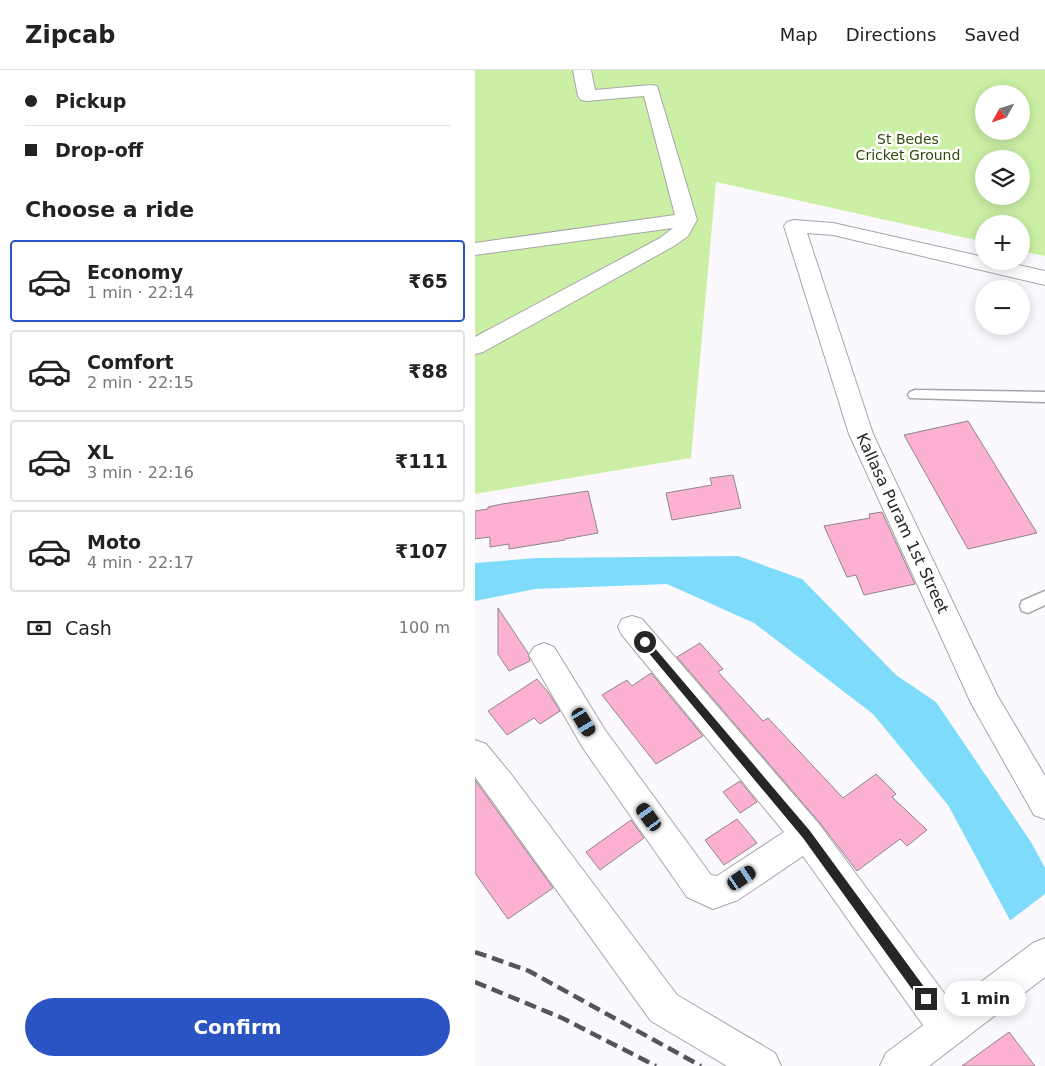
<!DOCTYPE html>
<html lang="en">
<head>
<meta charset="utf-8">
<style>
	:root { --surface:#fff; --page:#f6f6f6; --text:#222; --muted:#767676; --line:#e0e0e0; --accent:#2a54c3 }
	body { margin:0; font-family:"DejaVu Sans",sans-serif; background:var(--page); color:var(--text); height:100vh; display:flex; flex-direction:column; font-size:19px; white-space:nowrap }
	* { box-sizing:border-box; margin:0 }
	p { font-size:16px; color:var(--muted) }
	.icon { flex:none; width:28px; height:28px; fill:none; stroke:currentColor; stroke-width:2; stroke-linecap:round; stroke-linejoin:round }
	.map { position:relative; flex:1; overflow:hidden }
	.sheet { display:flex; flex-direction:column; background:var(--surface); width:475px }
	.sheet>* { flex:none }
	.hud { display:grid; align-content:center; height:110px; padding:0 25px; background:var(--surface) }
	.needle { width:32px; rotate:230deg }
	.tools { position:absolute; left:500px; top:15px; display:grid; gap:10px }
	.tools a { display:grid; place-items:center; width:55px; height:55px; border-radius:50%; background:var(--surface); box-shadow:0 2px 12px #0003; font-size:25px }
	.end { position:absolute; width:22px; height:22px; margin:-11px; border:6px solid #262527; background:#fff; box-shadow:0 0 0 2px #fff }
	.from { border-radius:50% }
	.bubble { position:absolute; height:35px; border-radius:18px; background:var(--surface); box-shadow:0 2px 12px #0003; font-size:16px; font-weight:800; line-height:35px; text-align:center }
	.car { position:absolute; width:15px; height:30px; margin:-15px -8px; border-radius:6px; box-shadow:0 0 4px 1px #0007; background:linear-gradient(#222 24%,#8ab4d8 0 40%,#222 0 76%,#8ab4d8 0 86%,#222 0) }
	.hud b { display:flex; align-items:center; gap:18px; height:48px; font-size:19px }
	.hud b+b { border-top:1px solid var(--line) }
	.hud i { width:12px; height:12px; background:var(--text) }
	ul { padding:0; list-style:none }
	li { display:flex; align-items:center; gap:15px; height:82px; margin:0 10px 8px; padding:0 15px; border:2px solid var(--line); border-radius:5px }
	li div { flex:1 }
	li b { display:block; font-size:19px }
	li em { font-style:normal; font-weight:800 }
	li.current { border-color:var(--accent) }
	li>.icon { width:45px; height:45px; stroke-width:1.5 }
	h2 { padding:0 25px; font-size:22px; line-height:60px }
	.pay { display:flex; align-items:center; gap:12px; height:55px; padding:0 25px; font-size:19px }
	.pay p { margin-inline-start:auto }
	.action { display:flex; gap:10px; margin-top:auto; padding:10px 25px }
	.action a { flex:1; height:58px; border-radius:30px; background:var(--accent); color:#fff; font-size:20px; font-weight:800; line-height:58px; text-align:center }
	header { display:flex; align-items:center; gap:30px; box-sizing:border-box; height:70px; padding:0 25px; background:var(--surface); border-bottom:1px solid var(--line) }
	header strong { font-size:24px }
	nav { display:flex; gap:28px; margin-inline-start:auto; font-size:18px }
	main { display:flex; flex:1; min-height:0 }
	.map>svg:first-child { display:block }
	.green { fill:#cbf0a5; fill-rule:evenodd }
	.water { fill:#7edcfa }
	.pier { fill:#fbf9fd }
	.building { fill:#fdb1d2; stroke:#8b8788 }
	.lines { fill:none; stroke-linecap:round; stroke-linejoin:round }
	.service-casing { stroke:#a8a5a9; stroke-width:3 }
	.minor-casing { stroke:#a8a5a9; stroke-width:2 }
	.tertiary-casing { stroke:#a8a5a9; stroke-width:2 }
	.service { fill:#fff; fill-rule:evenodd }
	.minor { fill:#fff; fill-rule:evenodd }
	.tertiary { fill:#fff; fill-rule:evenodd }
	.rail { stroke:#565457; stroke-width:4.5; stroke-dasharray:12 6; stroke-linecap:butt }
	.route { fill:#262527 }
	.labels { text-anchor:middle; stroke-width:5; stroke-linejoin:round; paint-order:stroke }
	.far-park-label { font-size:14px; fill:#314a0b; stroke:#fff }
	.street-label { font-size:16px; fill:#262527; stroke:#fff }
</style>
</head>
<body>
<header>
<strong>Zipcab</strong>
<nav><a>Map</a><a>Directions</a><a>Saved</a></nav>
</header>
<main>
<section class="sheet">
<div class="hud">
<b><i class="from"></i>Pickup</b>
<b><i></i>Drop-off</b>
</div>
<h2>Choose a ride</h2>
<ul>
<li class="current"><svg class="icon" aria-label="car" viewBox="0 0 24 24"><path d="M5 17H2v-5l4-1 3-4h7l3 4 3 1v5h-3M9 17h6M6 11h13"/><circle cx="7" cy="17" r="2"/><circle cx="17" cy="17" r="2"/></svg><div><b>Economy</b><p>1 min · 22:14</p></div><em>₹65</em></li>
<li><svg class="icon" aria-label="car" viewBox="0 0 24 24"><path d="M5 17H2v-5l4-1 3-4h7l3 4 3 1v5h-3M9 17h6M6 11h13"/><circle cx="7" cy="17" r="2"/><circle cx="17" cy="17" r="2"/></svg><div><b>Comfort</b><p>2 min · 22:15</p></div><em>₹88</em></li>
<li><svg class="icon" aria-label="car" viewBox="0 0 24 24"><path d="M5 17H2v-5l4-1 3-4h7l3 4 3 1v5h-3M9 17h6M6 11h13"/><circle cx="7" cy="17" r="2"/><circle cx="17" cy="17" r="2"/></svg><div><b>XL</b><p>3 min · 22:16</p></div><em>₹111</em></li>
<li><svg class="icon" aria-label="car" viewBox="0 0 24 24"><path d="M5 17H2v-5l4-1 3-4h7l3 4 3 1v5h-3M9 17h6M6 11h13"/><circle cx="7" cy="17" r="2"/><circle cx="17" cy="17" r="2"/></svg><div><b>Moto</b><p>4 min · 22:17</p></div><em>₹107</em></li>
</ul>
<div class="pay"><svg class="icon" aria-label="cash" viewBox="0 0 24 24"><path d="M3 7h18v10H3z"/><circle cx="12" cy="12" r="2"/></svg>Cash<p>100 m</p></div>
<div class="action"><a>Confirm</a></div>
</section>
<div class="map">
<svg width="570" height="996" viewBox="0 0 570 996">
	<rect width="100%" height="100%" fill="#fbf9fd"/>
	<path class="green" d="M0,0H570V186L546,181V154H509V172L241,112L216,388L0,424ZM509,24H546V61H509ZM509,89H546V126H509Z"/>
	<path class="water" d="M263,486L327,509L421,605L461,632L556,772L570,798V915L473,735L398,644L279,553L192,514L60,519L0,531V493L62,488Z"/>
	<path class="pier" d="M570,824V917L533,852Z"/>
	<path class="building" d="M493,351L562,463L493,479L429,365Z
		M258,405L266,438L197,450L191,423L237,415L235,408Z
		M113,421L123,463L90,469V470L34,479V474L15,477V467L0,469V441L13,439V437L27,434Z
		M407,442L440,514L389,525L381,505L372,507L349,456L395,448L394,444Z
		M23,538L53,583L55,591L34,601L23,584Z
		M225,573L248,599L243,602L288,651L293,648L368,728L401,704L421,724L417,727L452,760L432,776L425,769L382,801L345,753L202,587Z
		M176,603L228,666L181,694L127,625L152,610L157,616Z
		M62,609L73,622L85,641L65,654L59,648L32,665L13,641Z
		M0,710L78,818L33,849L0,803Z
		M265,711L282,732L265,743L248,722Z
		M262,749L282,773L249,795L230,770Z
		M156,750L169,768L125,800L111,782Z
		M534,962L560,996H487Z"/>
	<g class="lines">
		<g class="service-casing">
			<path id="service" d="M440,320L570,322V332L435,328L433,325L435,322Z
				M570,521V535L553,543L547,541L545,536L547,531Z"/>
		</g>
		<g class="minor-casing">
			<path id="minor" d="M98,0H116L120,20L176,15L182,16L222,150L213,166L199,176L8,282L0,284V267L185,168L198,158L0,185V173L200,145L169,26L112,31L106,30L103,26Z
				M319,150L358,153L509,187V191H526L570,201V215L358,165L332,163L398,364L522,625L570,706V749L559,745L496,633L374,364L309,156L312,152Z
				M157,546L167,549L344,754L486,946L491,959L486,972L473,977L460,972L328,786L263,830L238,839L212,827L108,678L54,585L59,577L69,573L79,577L130,660L236,805L242,806L309,762L147,565L143,557L147,549Z
				M0,670L11,674L35,703L202,925L300,983L306,996H252L176,951L0,707Z"/>
		</g>
		<g class="tertiary-casing">
			<path id="tertiary" d="M570,868V907L454,996H405L411,983L558,873Z"/>
		</g>
		<use href="#service" class="service"/>
		<use href="#minor" class="minor"/>
		<use href="#tertiary" class="tertiary"/>
		<path class="rail" d="M0,882L54,901L226,996
			M0,912L87,948L181,996"/>
	</g>
	<path class="route" d="M170,569L173,570L335,761L455,925L456,929L455,933L451,934L447,933L328,768L167,575L165,572Z"/>
	<g class="labels">
		<g class="far-park-label">
			<text x="433" y="74">St Bedes<tspan x="433" dy="16">Cricket Ground</tspan></text>
		</g>
		<g class="street-label">
			<text transform="translate(428 453) rotate(65)" y="6">Kallasa Puram 1st Street</text>
		</g>
	</g>
</svg>
<div class="tools">
<a><svg class="needle" viewBox="-14 -14 28 28"><path d="M0-13l5 13h-10z" fill="#e53935"/><path d="M0 13l5-13h-10z" fill="#767676"/></svg></a>
<a><svg class="icon" aria-label="layers" viewBox="0 0 24 24"><path d="M12 4l9 5-9 5-9-5zM3 14l9 5 9-5"/></svg></a>
<a>+</a>
<a>−</a>
</div>
<i class="end from" style="left:170px;top:572px"></i>
<i class="end" style="left:451px;top:929px"></i>
<div class="bubble" style="left:469px;top:911px;width:82px">1 min</div>
<i class="car" style="left:109px;top:652px;rotate:149deg"></i>
<i class="car" style="left:174px;top:747px;rotate:324deg"></i>
<i class="car" style="left:267px;top:808px;rotate:56deg"></i>
</div>
</main>
</body>
</html>
